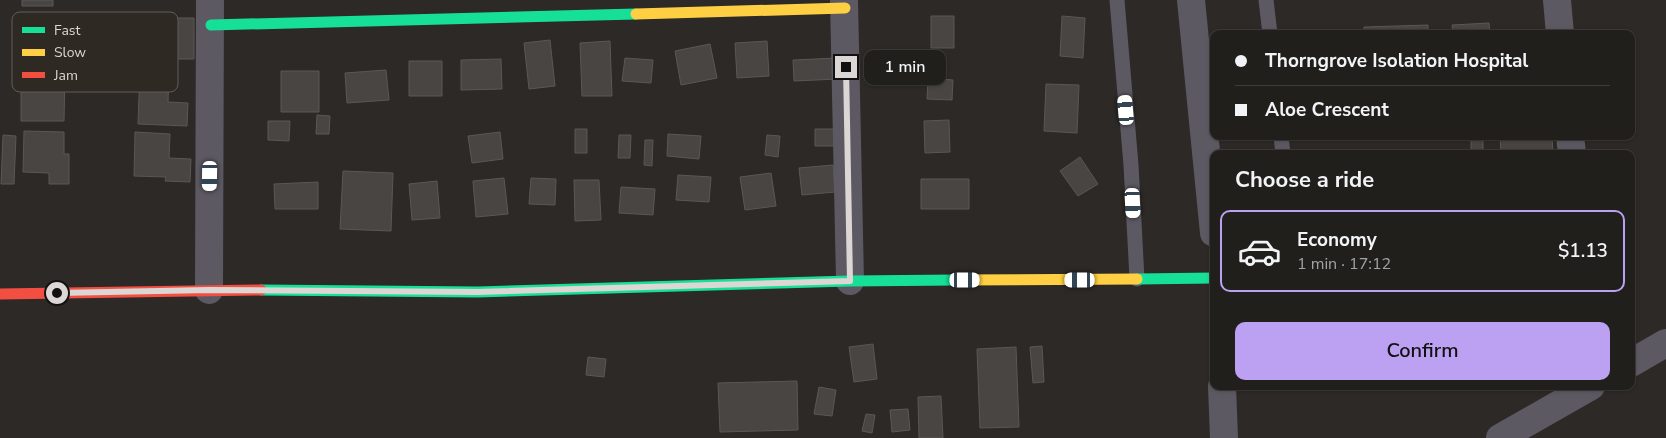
<!DOCTYPE html>
<html lang="en">
<head>
<meta charset="utf-8">
<style>
	:root { --surface:#211f1c; --page:#292725; --text:#f1f3f6; --muted:#a2a2a3; --line:#3e3d3b; --accent:#bca0f2 }
	body { margin:0; font-family:"Nunito Sans",sans-serif; background:var(--page); color:var(--text); height:100vh; display:flex; flex-direction:column; font-size:19px; white-space:nowrap }
	* { box-sizing:border-box; margin:0 }
	p { font-size:16px; color:var(--muted) }
	.icon { flex:none; width:28px; height:28px; fill:none; stroke:currentColor; stroke-width:2; stroke-linecap:round; stroke-linejoin:round }
	.map { position:relative; flex:1; overflow:hidden }
	.sheet { position:absolute; left:1210px; top:150px; width:425px; height:240px; display:flex; flex-direction:column; background:var(--surface); border-radius:10px; box-shadow:0 1px 4px #0004,0 0 0 1px var(--line) }
	.sheet>* { flex:none }
	.banner { position:absolute; left:1210px; top:30px; width:425px; height:110px; border-radius:10px; box-shadow:0 1px 4px #0004,0 0 0 1px var(--line); display:grid; align-content:center; height:110px; padding:0 25px; background:var(--surface) }
	.end { position:absolute; width:22px; height:22px; margin:-11px; border:6px solid #dcd7d4; background:#111; box-shadow:0 0 0 2px #111 }
	.from { border-radius:50% }
	.bubble { position:absolute; height:35px; border-radius:10px; background:var(--surface); box-shadow:0 1px 4px #0004,0 0 0 1px var(--line); font-size:16px; font-weight:600; line-height:35px; text-align:center }
	.car { position:absolute; width:15px; height:30px; margin:-15px -8px; border-radius:6px; box-shadow:0 0 4px 1px #0007; background:linear-gradient(#fff 24%,#345 0 40%,#fff 0 76%,#345 0 86%,#fff 0) }
	.banner b { display:flex; align-items:center; gap:18px; height:48px; font-size:19px }
	.banner b+b { border-top:1px solid var(--line) }
	.banner i { width:12px; height:12px; background:var(--text) }
	ul { padding:0; list-style:none }
	li { display:flex; align-items:center; gap:15px; height:82px; margin:0 10px 8px; padding:0 15px; border:2px solid var(--line); border-radius:10px }
	li div { flex:1 }
	li b { display:block; font-size:19px }
	li em { font-style:normal; font-weight:600 }
	li.on { border-color:var(--accent) }
	li>.icon { width:45px; height:45px; stroke-width:1.5 }
	h2 { padding:0 25px; font-size:22px; line-height:60px }
	.cta { display:flex; gap:10px; margin-top:auto; padding:10px 25px }
	.cta a { flex:1; height:58px; border-radius:10px; background:var(--accent); color:#111; font-size:20px; font-weight:600; line-height:58px; text-align:center }
	.map>svg:first-child { display:block }
	.building { fill:#484543; stroke:#5a5855 }
	.lines { fill:none; stroke-linecap:round; stroke-linejoin:round }
	.lane { stroke:#5c5962; stroke-width:15 }
	.street { stroke:#5c5962; stroke-width:28 }
	.fast { stroke:#16e098; stroke-width:11 }
	.slow { stroke:#ffcf43; stroke-width:11 }
	.jam { stroke:#f24e42; stroke-width:11 }
	.route { stroke:#dcd7d4; stroke-width:6 }
	.key { fill:#2f2923; stroke:#635d58; stroke-width:1 }
	.key-label { font-size:14px; fill:#dcd7d4 }
</style>
</head>
<body>
<div class="map">
<svg width="1666" height="438" viewBox="0 0 1666 438">
	<rect width="100%" height="100%" fill="#2c2926"/>
	<path class="building" d="M22,0H53V6H22Z
		M931,16H954V48H931Z
		M1062,16L1085,18L1083,58L1060,56Z
		M104,18H194V59H134V34H104Z
		M1489,23L1490,34H1453L1452,25Z
		M1428,25V34H1364V27Z
		M550,40L555,86L529,89L524,43Z
		M610,41L612,96H582L580,43Z
		M767,41L769,76L737,78L735,43Z
		M710,44L717,78L681,85L675,51Z
		M625,58L653,60L651,83L622,81Z
		M837,58L838,79L794,81L793,60Z
		M501,59L502,89L461,90V60Z
		M409,61H442V96H409Z
		M140,68L169,69L168,102L188,103L187,126L138,124Z
		M21,70L65,71L64,121H21Z
		M386,70L389,100L347,103L345,73Z
		M281,71H319V112H281Z
		M928,78L953,80L952,100L927,99Z
		M1046,84L1079,85L1077,133L1044,131Z
		M317,115L330,116L329,134H316Z
		M949,120L950,152L925,153L924,121Z
		M268,121H290L289,141L268,140Z
		M575,129H587V153H575Z
		M815,129H837V146H815Z
		M24,131L64,132V154H69V184H49V173L23,172Z
		M135,132L170,134L169,158L191,159L190,182L165,181L166,177L134,176Z
		M500,132L503,159L472,163L468,136Z
		M668,134L701,136L699,159L667,156Z
		M3,135L16,136L14,184H1Z
		M619,135H631L630,158H618Z
		M767,135L780,136L778,157L765,155Z
		M1471,136H1483V154H1471Z
		M1500,136H1552L1553,154H1501Z
		M645,140H653L652,166L644,165Z
		M1080,157L1098,184L1078,196L1060,171Z
		M833,165L835,192L802,195L799,168Z
		M343,171L393,173L391,231L340,229Z
		M771,173L776,206L745,210L740,177Z
		M678,175L711,177L709,202L676,200Z
		M504,178L508,214L476,217L473,181Z
		M531,178L556,179L555,205L529,204Z
		M921,179H969V209H921Z
		M574,180H599L601,220L575,221Z
		M437,181L440,218L412,220L409,184Z
		M318,182V209H275L274,184Z
		M621,187L655,189L653,215L619,213Z
		M873,344L877,379L854,382L849,347Z
		M1042,346L1044,382L1033,383L1030,347Z
		M1016,347L1019,427L980,428L977,349Z
		M588,357L606,359L604,377L586,375Z
		M797,381L798,430L720,432L718,383Z
		M819,387L836,390L832,416L814,414Z
		M941,396L943,438H919L918,397Z
		M908,409L910,430L892,432L890,410Z
		M866,414L875,415L872,433L862,431Z"/>
	<g class="lines">
		<path class="lane" d="M1117,0L1131,165L1137,279
			M1266,0L1270,34
			M1281,136L1283,154"/>
		<path class="street" d="M844,0L850,281
			M1191,0L1214,233
			M1557,0L1560,34
			M1570,136L1572,154
			M209,290L210,0
			M1631,363L1666,343
			M1222,386L1224,438
			M1500,438L1591,386"/>
		<path class="fast" d="M211,25L636,14
			M1137,279L1214,278
			M261,290L478,292L850,281L956,280"/>
		<path class="slow" d="M636,14L845,8
			M956,280L1137,279"/>
		<path class="jam" d="M0,294L261,290"/>
	</g>
	<g class="lines">
		<path class="route" d="M57,293L209,290L478,292L850,281L846,67"/>
	</g>
	<rect x="12" y="12" width="166" height="80" rx="8" class="key"/>
	<rect x="22" y="27" width="23" height="6" fill="#16e098"/>
	<rect x="22" y="49" width="23" height="7" fill="#ffcf43"/>
	<rect x="22" y="72" width="23" height="6" fill="#f24e42"/>
	<g class="key-label">
		<text x="54" y="35">Fast</text>
		<text x="54" y="57">Slow</text>
		<text x="54" y="80">Jam</text>
	</g>
</svg>
<i class="end from" style="left:57px;top:293px"></i>
<i class="end" style="left:846px;top:67px"></i>
<div class="bubble" style="left:864px;top:50px;width:82px">1 min</div>
<i class="car" style="left:1126px;top:110px;rotate:355deg"></i>
<i class="car" style="left:210px;top:176px;rotate:181deg"></i>
<i class="car" style="left:1133px;top:203px;rotate:177deg"></i>
<i class="car" style="left:965px;top:280px;rotate:90deg"></i>
<i class="car" style="left:1080px;top:280px;rotate:270deg"></i>
<div class="banner">
<b><i class="from"></i>Thorngrove Isolation Hospital</b>
<b><i></i>Aloe Crescent</b>
</div>
<section class="sheet">
<h2>Choose a ride</h2>
<ul>
<li class="on"><svg class="icon" aria-label="car" viewBox="0 0 24 24"><path d="M5 17H2v-5l4-1 3-4h7l3 4 3 1v5h-3M9 17h6M6 11h13"/><circle cx="7" cy="17" r="2"/><circle cx="17" cy="17" r="2"/></svg><div><b>Economy</b><p>1 min · 17:12</p></div><em>$1.13</em></li>
</ul>
<div class="cta"><a>Confirm</a></div>
</section>
</div>
</body>
</html>
